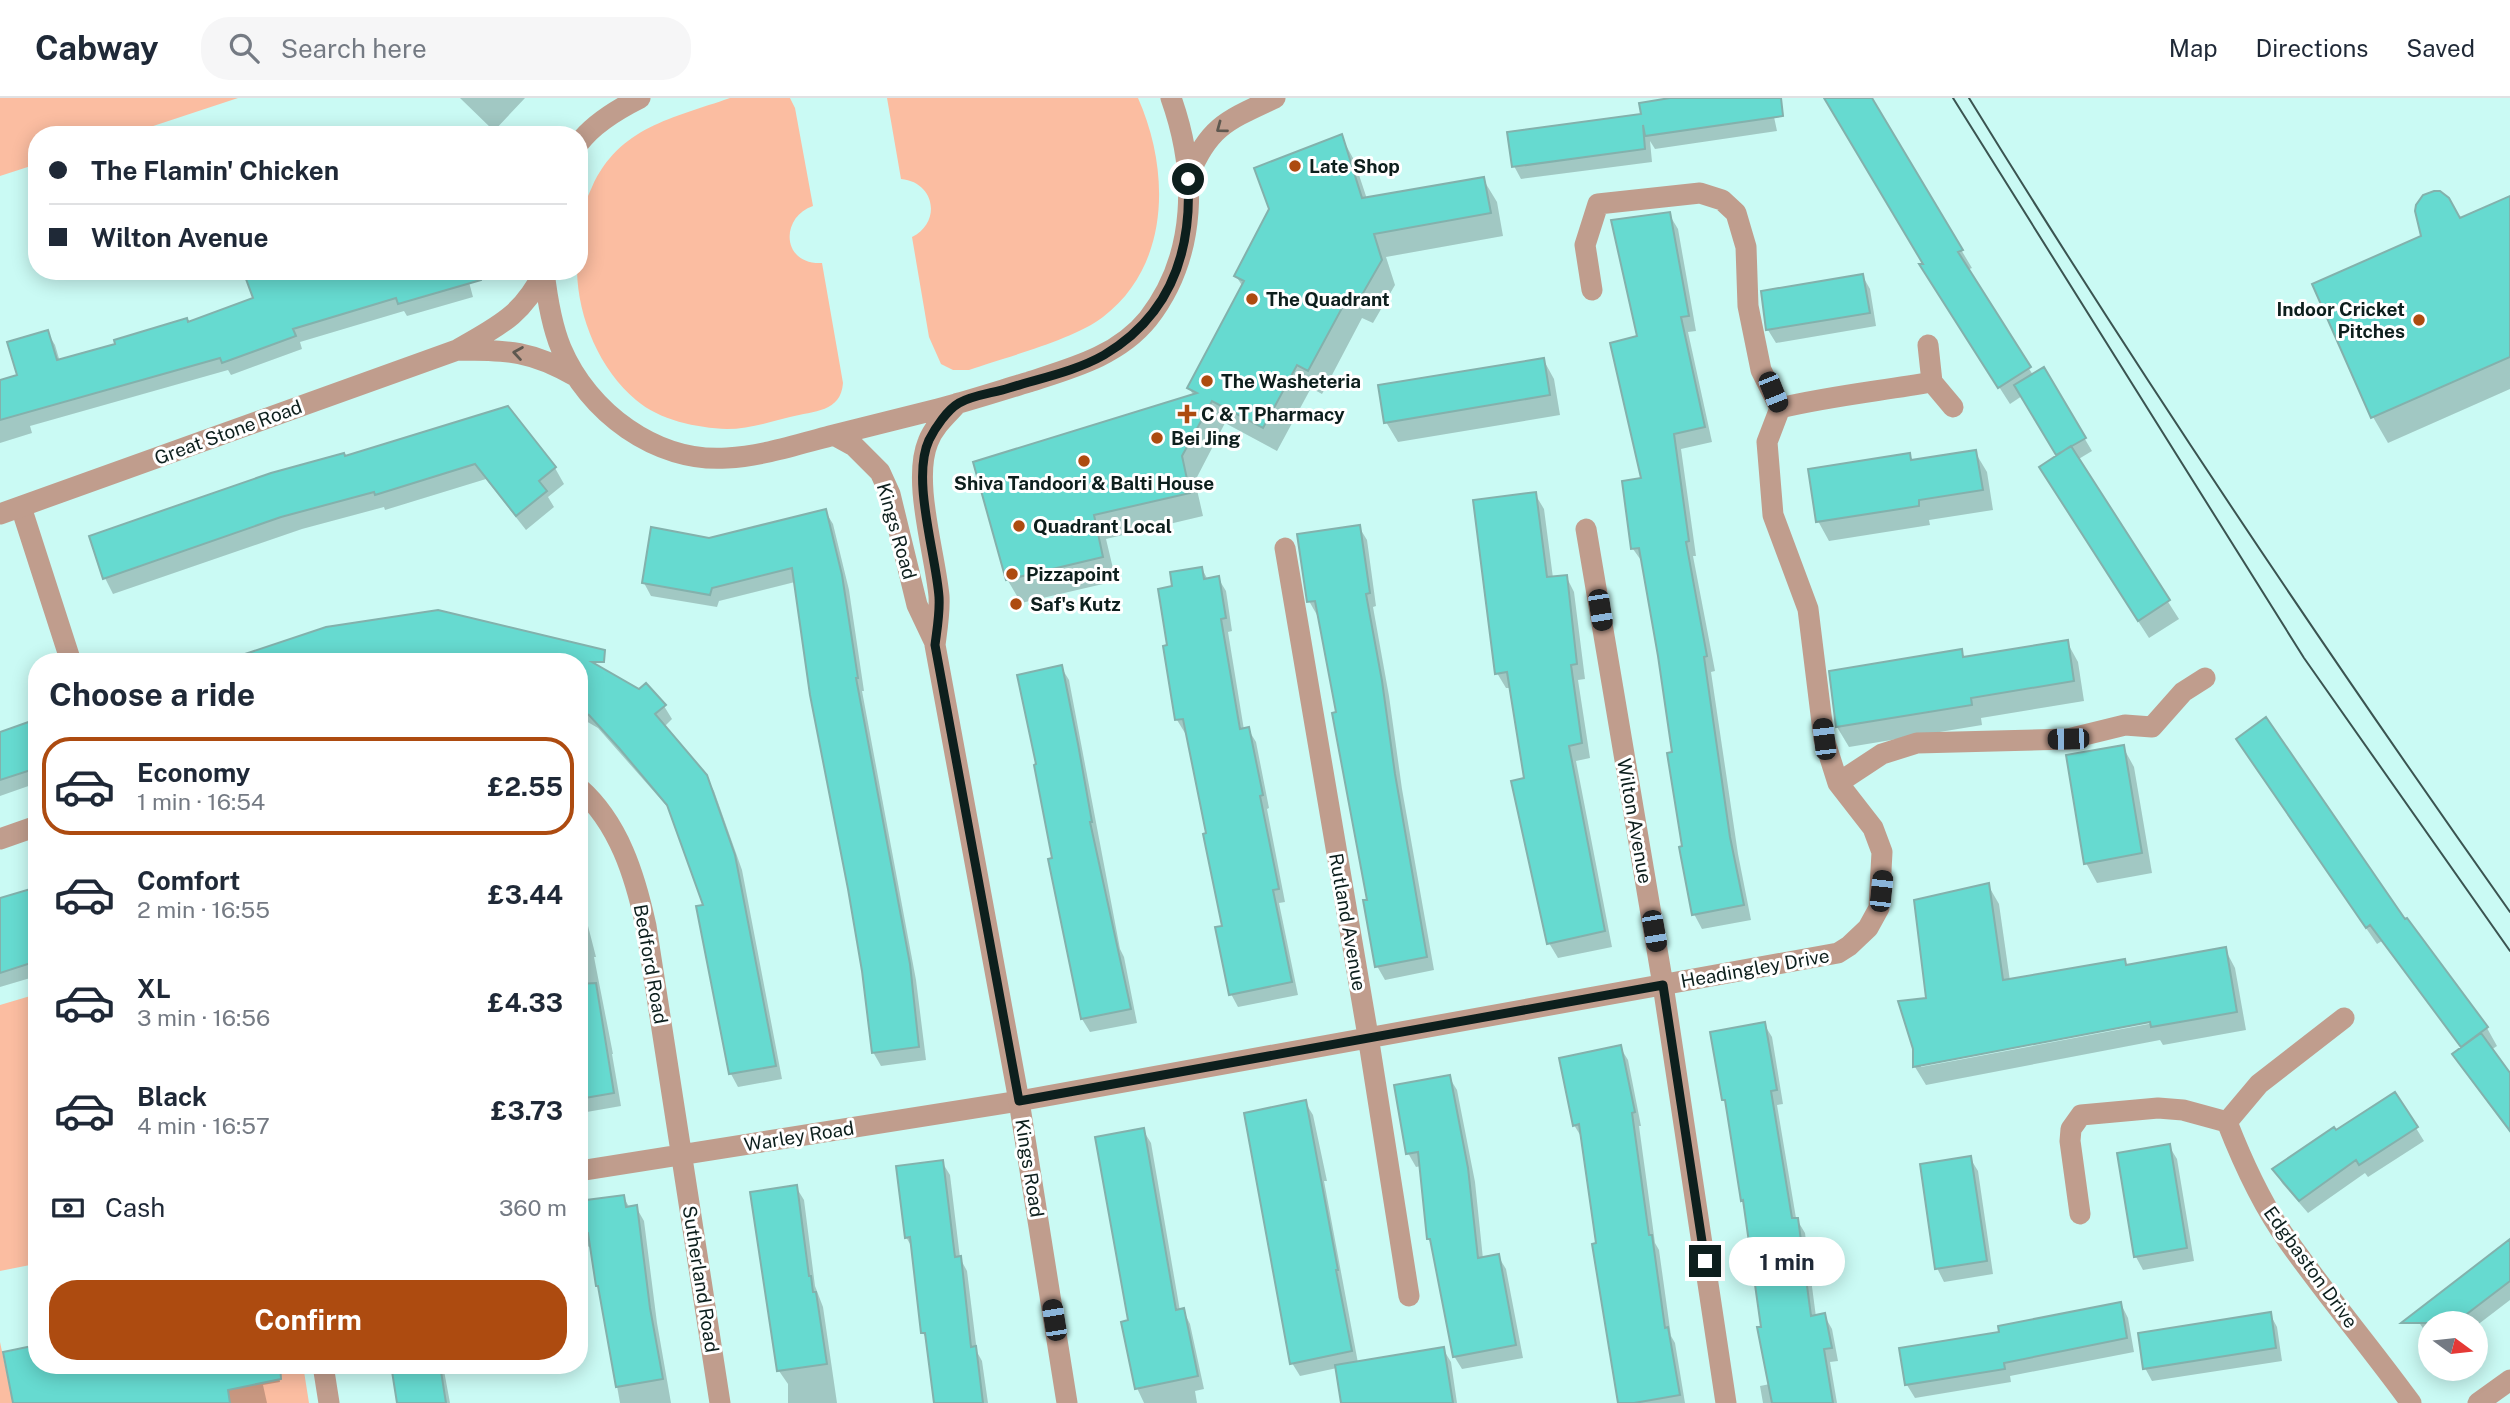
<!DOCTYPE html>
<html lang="en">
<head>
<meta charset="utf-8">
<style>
	:root { --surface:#fff; --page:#f6f6f7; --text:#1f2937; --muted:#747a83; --line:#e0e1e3; --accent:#ad4b10 }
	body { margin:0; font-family:"Public Sans",sans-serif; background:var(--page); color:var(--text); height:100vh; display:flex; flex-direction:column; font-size:26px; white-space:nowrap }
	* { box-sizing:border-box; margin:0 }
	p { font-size:23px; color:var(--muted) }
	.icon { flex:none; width:38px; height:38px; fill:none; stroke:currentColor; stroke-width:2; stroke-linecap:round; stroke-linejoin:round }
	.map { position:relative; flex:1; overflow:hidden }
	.drawer { position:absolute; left:28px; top:555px; width:560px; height:721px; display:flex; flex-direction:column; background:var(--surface); border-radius:28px; box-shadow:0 4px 18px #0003 }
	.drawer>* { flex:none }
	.top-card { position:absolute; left:28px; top:28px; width:560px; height:154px; border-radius:28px; box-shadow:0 4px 18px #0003; display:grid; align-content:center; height:154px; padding:0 21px; background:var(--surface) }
	.needle { width:46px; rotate:105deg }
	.tools { position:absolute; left:2418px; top:1213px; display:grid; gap:14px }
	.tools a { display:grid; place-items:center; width:70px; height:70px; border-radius:50%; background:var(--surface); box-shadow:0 4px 18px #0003; font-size:35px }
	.end { position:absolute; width:32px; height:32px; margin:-16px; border:9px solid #0d1f1d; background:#fff; box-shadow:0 0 0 4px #fff }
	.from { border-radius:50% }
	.bubble { position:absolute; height:49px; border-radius:24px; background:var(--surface); box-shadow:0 4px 18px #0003; font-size:23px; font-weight:700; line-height:49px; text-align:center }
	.car { position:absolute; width:21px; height:42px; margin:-21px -10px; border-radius:9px; box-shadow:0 0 5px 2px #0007; background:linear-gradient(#222 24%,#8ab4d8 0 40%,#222 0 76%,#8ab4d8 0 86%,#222 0) }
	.top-card b { display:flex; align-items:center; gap:24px; height:66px; font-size:26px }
	.top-card b+b { border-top:2px solid var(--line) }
	.top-card i { width:18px; height:18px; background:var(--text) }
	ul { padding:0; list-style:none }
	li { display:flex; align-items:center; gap:21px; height:98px; margin:0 14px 10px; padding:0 7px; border:4px solid transparent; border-radius:28px }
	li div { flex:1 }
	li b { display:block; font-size:26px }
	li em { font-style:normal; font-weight:700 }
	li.on { border-color:var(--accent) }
	li>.icon { width:63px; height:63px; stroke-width:1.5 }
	h2 { padding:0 21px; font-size:32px; line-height:84px }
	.pay { display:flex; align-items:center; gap:18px; height:77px; padding:0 21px; font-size:26px }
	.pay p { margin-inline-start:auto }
	.primary-button { display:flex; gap:14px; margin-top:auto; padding:14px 21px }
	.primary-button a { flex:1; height:80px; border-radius:28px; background:var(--accent); color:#fff; font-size:28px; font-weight:700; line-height:80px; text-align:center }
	header { display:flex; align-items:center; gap:42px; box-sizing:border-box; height:98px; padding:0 35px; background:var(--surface); border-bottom:2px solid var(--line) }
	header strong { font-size:33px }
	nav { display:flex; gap:38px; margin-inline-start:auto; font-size:24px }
	.search { width:490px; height:63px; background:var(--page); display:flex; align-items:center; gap:18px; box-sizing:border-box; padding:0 24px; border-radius:28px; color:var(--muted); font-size:26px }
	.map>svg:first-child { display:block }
	.green { fill:#fbbda1 }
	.shadow { fill:#0003; fill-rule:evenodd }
	.building { fill:#66dad0; stroke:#83b1ac; stroke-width:2 }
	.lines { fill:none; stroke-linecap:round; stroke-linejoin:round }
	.minor { stroke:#c09d8d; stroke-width:21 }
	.tertiary { stroke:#c09d8d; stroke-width:21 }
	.tram { stroke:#3b5451; stroke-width:2 }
	.oneway { stroke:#5e584f }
	.route { stroke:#0d1f1d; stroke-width:9 }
	.poi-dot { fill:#ad4b10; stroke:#fff; stroke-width:2.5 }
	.labels { text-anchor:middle; stroke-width:6; stroke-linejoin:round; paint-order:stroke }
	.poi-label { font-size:19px; font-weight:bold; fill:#0d1f1d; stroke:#fff; text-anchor:start }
	.street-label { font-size:19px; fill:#0d1f1d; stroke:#fff }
</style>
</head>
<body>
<header>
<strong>Cabway</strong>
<div class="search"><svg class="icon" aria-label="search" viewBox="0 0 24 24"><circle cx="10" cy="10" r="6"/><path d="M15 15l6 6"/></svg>Search here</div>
<nav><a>Map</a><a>Directions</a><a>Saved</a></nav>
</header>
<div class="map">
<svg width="2510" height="1305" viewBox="0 0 2510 1305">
	<rect width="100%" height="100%" fill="#cafaf4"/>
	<path class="green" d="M0,0H238L126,37H37V66L0,78Z
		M730,0H790L795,10L813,108C780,119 781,167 822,165L843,285C841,314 814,313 790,319C770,324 748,331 727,331C697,330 659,322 636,302C600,272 578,220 577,173H579C579,159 578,144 579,130C580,117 586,102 592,89C619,29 673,20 730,0Z
		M887,0H1138C1170,72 1171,167 1103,219C1073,242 1006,259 969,272H953L941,266L929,239L912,139C942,124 935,84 901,81Z
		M37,896V1155L34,1156L35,1166L0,1173V907Z
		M0,1244L13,1305H0Z
		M256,1267H303L309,1305H230L228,1292Z"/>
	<path class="shadow" d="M460,0H525L494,33Z
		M1687,0H1770L1777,33L1655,51L1650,43L1652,64L1521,81L1514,68Z
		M1826,0H1870L1972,170L1967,172L2033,277L2043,271L2092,353L2077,362L2179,521L2149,540L2051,388L2059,358L2022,298L2010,306L1932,184L1926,167Z
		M1341,38L1354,62L1367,101L1483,81L1497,104L1503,138L1386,159L1395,187L1373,225L1362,220L1322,296L1311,290L1277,353L1225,325L1195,383L1203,418L1106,441L1116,483L1021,505L1007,481L1194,298L1189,290L1243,189L1236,178Z
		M2510,100V291L2388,345L2373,319L2314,187Z
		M1669,116L1678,131L1696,233L1688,234L1712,344L1681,351L1696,458H1693L1715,573L1711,574L1738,756L1751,822L1702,831L1694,816L1684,750L1674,655L1643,465L1633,451L1643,382L1639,240Z
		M466,173L473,199L407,218L404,213L300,244L302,251L231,277L228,272L30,328L32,335L0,345V284L19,278L47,234L55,247L60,264L188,226Z
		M1862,177L1870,191L1876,228L1776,245L1768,232L1763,194Z
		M1543,261L1554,281L1560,317L1398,344L1386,324Z
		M508,310L555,370L564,386L548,399L554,409L526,432L486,381L385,412L384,409L302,431L113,496L105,480L345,360Z
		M1975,354L1987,374L1993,412L1929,422L1930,427L1829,443L1818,423L1909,357L1913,364Z
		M1535,396L1544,411L1553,480L1566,478L1574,494L1585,581L1578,582L1590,660L1576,663L1612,849L1558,860L1549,845L1512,590H1506L1497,575Z
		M825,413L833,426L849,492L864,593H862L916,882L926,962L881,968L873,954L864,873L795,484L719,503L717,509L651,498L644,485L710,441Z
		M1359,429L1367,442L1376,508L1373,509L1389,598L1402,691L1434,872L1385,882L1377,868L1369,803L1320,516L1317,517L1309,503Z
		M1202,471L1208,482L1218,480L1226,493L1232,533L1228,534L1244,632L1248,631L1256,644L1269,710L1267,711L1285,804L1279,805L1298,897L1238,909L1231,896L1224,829L1187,635H1185L1177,622L1169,548L1174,490Z
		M327,531L549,540L664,608L672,621L664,629L706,678L714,693L742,772L782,981L738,989L731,976L705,808L672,714L598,630L579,619V564H230Z
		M2067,544L2078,564L2084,603L1981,620L1982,627L1849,649L1837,629L1831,574L1961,553L1965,561Z
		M1061,569L1069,582L1120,851L1124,859L1137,925L1090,934L1082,921L1054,761Z
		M37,624V685L0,698V636Z
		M2123,649L2134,669L2152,775L2097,785L2086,765Z
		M2248,659L2405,824L2407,823L2487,930L2497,948L2491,952L2510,978V1034L2462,970L2454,957L2462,951L2382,843L2377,846Z
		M1988,787L1999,806L2010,883L2124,862L2127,868L2225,851L2235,870L2246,932L2163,947L2160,942L1926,987L1915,969L1914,951L1928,901ZM2158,920L2159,924L1921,969V966Z
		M37,791V878L0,889V802Z
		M579,793L596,859H594L613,956H612L621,1008L581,1015Z
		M1764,926L1772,939L1783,1006L1777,1007L1796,1120L1805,1135L1816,1219L1824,1217L1832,1231L1838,1263L1830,1264L1837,1305H1763L1760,1288L1770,1286L1745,1106L1728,1008L1724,1002Z
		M1620,949L1628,962L1641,1028H1639L1655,1145L1659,1152L1671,1238L1675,1245L1685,1305H1620L1582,1040L1574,1027Z
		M1449,979L1457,992L1475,1084L1483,1161L1498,1158L1506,1171L1523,1260L1462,1271L1454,1258L1433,1149L1429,1141L1421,1068L1416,1069L1408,1055Z
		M1305,1004L1313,1017L1327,1083H1324L1358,1265L1443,1251L1451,1264L1457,1305H1343L1337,1270L1300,1278L1292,1265Z
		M2416,1030L2424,1043L2368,1079L2365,1075L2308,1115L2282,1085L2275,1072L2336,1034Z
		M1143,1032L1151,1045L1180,1213L1183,1212L1190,1226L1204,1291L1195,1293L1197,1305H1144L1137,1290L1131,1224Z
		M2169,1048L2177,1061L2194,1163L2143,1172L2136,1159L2119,1056Z
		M1970,1060L1978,1073L1993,1176L1944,1184L1937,1170Z
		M942,1064L950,1077L960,1160L967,1173L977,1254L982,1263L988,1305H936L928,1243L923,1235L913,1151L906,1139Z
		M796,1089L804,1102L815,1188L823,1209L837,1305H788V1286L779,1273L752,1095Z
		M623,1099L630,1110L636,1109L644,1123L657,1225L671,1305H620L592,1148L586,1149L579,1136V1105Z
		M2510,1154V1202L2476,1228V1225H2431V1242L2414,1217Z
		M2121,1206L2128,1220L2134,1254L2010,1278L2011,1284L1915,1300L1907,1287L2001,1235Z
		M2270,1216L2277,1229L2282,1263L2152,1283L2145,1270Z
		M37,1267H277L280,1284L263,1287L267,1305H15Z
		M393,1267H443L450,1305H399Z"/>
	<path class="building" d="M1670,0H1781L1783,18L1645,38L1643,27L1645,51L1512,69L1507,34L1641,16L1639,5Z
		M1824,0H1872L1963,152L1958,154L2031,269L1998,290L1919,166H1923Z
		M1342,36L1362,100L1484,79L1491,115L1374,136L1382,162L1359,202L1349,197L1308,273L1297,267L1263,330L1212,303L1182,358L1190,395L1094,417L1103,459L1006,482L973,364L1197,295L1187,290L1244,183L1234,178L1269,111L1254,70Z
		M2434,93H2440L2449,100L2460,120L2510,98V259L2371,320L2312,186L2421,138L2415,113L2416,107L2423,97Z
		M1670,114L1689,218L1681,219L1705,329L1674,336L1689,443L1686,444L1707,558L1704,559L1730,739L1744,807L1692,817L1679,749L1682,748L1667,655L1672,654L1658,558L1639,450L1631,451L1622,383L1641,380L1610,245L1637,238L1611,122Z
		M243,173H480L481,182L398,206L396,200L293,231L296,238L222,265L220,260L0,322V282L17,277L7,244L48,232L57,262L115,246L114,242L187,220L188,224L253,200Z
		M1863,176L1870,215L1766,232L1761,193Z
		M1544,260L1550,297L1384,325L1378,287Z
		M2044,269L2086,340L2056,357L2014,287Z
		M508,308L556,369L539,383L547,393L516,418L475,366L375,397L374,394L281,419L103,481L89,438L271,375L344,355L345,358Z
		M2071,348L2170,502L2138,523L2039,369Z
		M1976,352L1983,392L1919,402V408L1816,424L1808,371L1910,355L1911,362Z
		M1536,394L1547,479L1567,477L1577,566L1571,567L1582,645L1569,648L1605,833L1547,846L1511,683L1524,680L1507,574L1495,576L1473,402Z
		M826,411L842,477L858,580H856L910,866L919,949L872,955L862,873L848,791L810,597L792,470L712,490L710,497L642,485L651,429L709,440Z
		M1360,427L1370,495L1366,496L1382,583L1395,676L1427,859L1375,869L1363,802H1367L1332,615L1336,614L1315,503L1307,504L1297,436Z
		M1202,469L1204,481L1219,478L1226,520L1221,521L1240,631L1249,629L1263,697L1260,698L1279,791L1273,792L1292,884L1229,897L1215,829L1222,828L1203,736L1206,735L1183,621L1175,622L1163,548L1167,547L1158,491L1172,488L1170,474Z
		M438,512L605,552L604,564H592L639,591L646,585L666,607L655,616L707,677L735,757L776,968L729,976L696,808L703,807L667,707L619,650L589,617L579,612V564H240L239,558L326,529Z
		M2068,542L2074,583L1971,600L1972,607L1836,629L1829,573L1962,551L1963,559Z
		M1062,567L1078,646L1092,724H1090L1131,911L1081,921L1048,761L1052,760L1034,667L1036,666L1017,577Z
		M2266,619L2405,821L2407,820L2488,929L2461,949L2370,827L2366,830L2236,641Z
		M37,621V670L0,682V634Z
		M2124,647L2142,755L2084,766L2066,657Z
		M1989,785L2003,882L2125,861L2126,867L2226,849L2237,914L2151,929L2150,924L1913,969V951L1898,903L1926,900L1914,802Z
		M37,789V863L0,875V800Z
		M596,885L614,995L579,1001V886Z
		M1765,924L1777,992L1771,993L1792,1120H1798L1811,1218L1825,1215L1832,1250L1824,1251L1833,1305H1772L1757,1229H1761L1743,1102L1741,1103L1725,1002H1722L1710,934Z
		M2481,935L2510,975V1033L2452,956Z
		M1621,947L1635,1014L1632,1015L1649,1137H1652L1665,1230L1668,1229L1680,1297L1634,1305H1618L1592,1146L1596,1145L1579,1026L1573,1028L1559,960Z
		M1450,977L1468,1070L1478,1160L1499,1156L1516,1247L1453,1259L1430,1141H1427L1418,1054L1406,1056L1394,987Z
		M2395,994L2418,1029L2359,1067L2356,1062L2299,1103L2272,1071L2334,1029L2336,1032Z
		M1306,1002L1338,1172H1336L1352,1253L1290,1266L1244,1015Z
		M1144,1030L1176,1212L1184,1210L1198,1278L1135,1291L1121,1224L1128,1222L1095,1039Z
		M2170,1046L2187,1150L2134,1159L2117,1055Z
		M1971,1058L1987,1163L1935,1171L1920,1066Z
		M943,1062L955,1159L961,1158L971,1249L976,1248L983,1305H934L925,1235H921L910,1139L905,1140L896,1068Z
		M797,1087L809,1178H811L813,1194H816L827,1266L777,1273L750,1094Z
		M624,1097L626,1109L637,1107L650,1210L663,1281L616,1289L598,1188H596L588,1135L579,1136V1103Z
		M2510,1141V1183L2455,1225H2401Z
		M2121,1204L2127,1240L2004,1265L2005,1271L1905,1287L1899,1250L1999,1234L1998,1228Z
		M2271,1214L2276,1250L2143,1271L2138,1235Z
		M37,1247V1267H280L281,1281L228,1292L230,1305H13L3,1254Z
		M1444,1249L1453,1305H1341L1335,1267Z
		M391,1267H440L446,1305H397Z"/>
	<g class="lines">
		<path class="minor" d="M1592,192L1585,147L1598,106L1700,95L1722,102L1736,115L1746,149L1748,208L1761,272L1780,310
			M1928,247L1932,284L1953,309
			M21,409L71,564
			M1586,431L1663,887L1726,1305
			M1285,450L1368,938L1409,1198
			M1838,685L1882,656L1917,645L2068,641L2125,627L2152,629L2183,594L2205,580
			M579,690C619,725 635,778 646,828L720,1305
			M0,741L37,728
			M2227,1024L2259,986L2344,920
			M579,1073L1019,1003L1838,855L1849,848L1868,830L1879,810L1882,754L1873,730L1838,685L1824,641L1808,511L1773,417L1767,344L1780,310C1830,298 1881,293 1932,284
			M2080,1116L2070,1043L2071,1031L2081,1017L2158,1010L2183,1012L2227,1024C2243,1065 2262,1107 2288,1143C2327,1198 2371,1250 2411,1305
			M323,1267L329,1305
			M2478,1305L2510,1282"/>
		<path class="tertiary" d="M579,45C594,25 618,11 640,0
			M1189,77C1209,28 1228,22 1275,0
			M544,173C547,199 551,226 561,250C588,314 656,365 727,360C762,358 796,347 830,338C866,329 902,320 938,311C968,303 999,293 1029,284C1072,270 1118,258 1148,221C1198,157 1197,73 1171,0
			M459,252C508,252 532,253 575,278
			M958,305C947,317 934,328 928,344C912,383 935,455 939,498C940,514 937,531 935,547L1019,1003L1067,1305
			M834,337L854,348L880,374L890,396L917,507L935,545
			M0,416L457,252C498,228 521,219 544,174"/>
		<path class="tram" d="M1953,0L2304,560L2510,853
			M1969,0C2140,278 2322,548 2510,814"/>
	</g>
	<defs><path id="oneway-chevron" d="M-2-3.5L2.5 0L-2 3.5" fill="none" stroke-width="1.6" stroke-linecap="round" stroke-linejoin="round" transform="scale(1.75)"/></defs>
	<g class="oneway">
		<use href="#oneway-chevron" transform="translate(1221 30) rotate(143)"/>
		<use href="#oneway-chevron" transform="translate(518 255) rotate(-171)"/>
	</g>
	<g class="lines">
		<path class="route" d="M1188,81C1192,154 1170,218 1104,257C1076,273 1041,280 1009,290C994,295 973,297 959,305C947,312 935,330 929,342C911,381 936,456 939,499C940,515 937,531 935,547L1019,1003L1663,887L1705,1163"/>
	</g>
	<g class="poi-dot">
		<circle cx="1295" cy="68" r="7"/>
		<circle cx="1252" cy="201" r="7"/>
		<circle cx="2419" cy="222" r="7"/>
		<circle cx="1207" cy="283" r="7"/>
		<path d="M1183.5 305.5h7v7h7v7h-7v7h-7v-7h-7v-7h7z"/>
		<circle cx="1157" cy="340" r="7"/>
		<circle cx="1084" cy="363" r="7"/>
		<circle cx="1019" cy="428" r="7"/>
		<circle cx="1012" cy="476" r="7"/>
		<circle cx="1016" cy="506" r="7"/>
	</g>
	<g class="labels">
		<g class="poi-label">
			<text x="1309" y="75">Late Shop</text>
			<text x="1266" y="208">The Quadrant</text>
			<text x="2405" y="218" text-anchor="end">Indoor Cricket<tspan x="2405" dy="22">Pitches</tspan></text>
			<text x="1221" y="290">The Washeteria</text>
			<text x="1201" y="323">C &amp; T Pharmacy</text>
			<text x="1171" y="347">Bei Jing</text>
			<text x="1084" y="392" text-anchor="middle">Shiva Tandoori &amp; Balti House</text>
			<text x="1033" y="435">Quadrant Local</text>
			<text x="1026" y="483">Pizzapoint</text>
			<text x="1030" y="513">Saf's Kutz</text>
		</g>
		<g class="street-label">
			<text transform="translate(228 334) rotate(-20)" y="7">Great Stone Road</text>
			<text transform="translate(897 433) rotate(74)" y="7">Kings Road</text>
			<text transform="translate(1635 723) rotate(80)" y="7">Wilton Avenue</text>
			<text transform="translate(1348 824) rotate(80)" y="7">Rutland Avenue</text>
			<text transform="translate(651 866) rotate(80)" y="7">Bedford Road</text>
			<text transform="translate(1755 870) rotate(-10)" y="7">Headingley Drive</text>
			<text transform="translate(799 1038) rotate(-9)" y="7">Warley Road</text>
			<text transform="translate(1030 1070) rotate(81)" y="7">Kings Road</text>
			<text transform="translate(2311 1169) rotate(54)" y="7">Edgbaston Drive</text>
			<text transform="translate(701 1181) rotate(81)" y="7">Sutherland Road</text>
		</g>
	</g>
</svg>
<div class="tools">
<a><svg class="needle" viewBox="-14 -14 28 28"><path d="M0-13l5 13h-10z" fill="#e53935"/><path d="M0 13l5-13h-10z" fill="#747a83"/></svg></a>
</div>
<i class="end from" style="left:1188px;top:81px"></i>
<i class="end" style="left:1705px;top:1163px"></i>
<div class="bubble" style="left:1729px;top:1139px;width:116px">1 min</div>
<i class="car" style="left:1773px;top:294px;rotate:158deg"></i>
<i class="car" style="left:1600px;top:512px;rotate:171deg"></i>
<i class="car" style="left:1824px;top:641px;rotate:353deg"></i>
<i class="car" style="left:2068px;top:641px;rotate:269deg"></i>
<i class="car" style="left:1881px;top:793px;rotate:6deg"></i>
<i class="car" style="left:1654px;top:833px;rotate:170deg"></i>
<i class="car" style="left:1054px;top:1222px;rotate:351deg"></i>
<div class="top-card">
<b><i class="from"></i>The Flamin' Chicken</b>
<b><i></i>Wilton Avenue</b>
</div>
<section class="drawer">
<h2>Choose a ride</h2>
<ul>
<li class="on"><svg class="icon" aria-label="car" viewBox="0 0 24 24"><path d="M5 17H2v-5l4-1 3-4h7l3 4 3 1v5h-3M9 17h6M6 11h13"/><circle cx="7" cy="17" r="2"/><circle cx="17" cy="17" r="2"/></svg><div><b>Economy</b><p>1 min · 16:54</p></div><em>£2.55</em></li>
<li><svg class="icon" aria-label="car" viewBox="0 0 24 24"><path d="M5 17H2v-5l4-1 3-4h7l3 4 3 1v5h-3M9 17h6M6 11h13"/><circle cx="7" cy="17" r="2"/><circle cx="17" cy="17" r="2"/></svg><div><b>Comfort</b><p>2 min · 16:55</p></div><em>£3.44</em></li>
<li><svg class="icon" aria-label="car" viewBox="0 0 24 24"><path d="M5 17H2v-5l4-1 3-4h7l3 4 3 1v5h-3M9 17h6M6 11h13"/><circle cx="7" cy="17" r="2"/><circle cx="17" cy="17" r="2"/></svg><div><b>XL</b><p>3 min · 16:56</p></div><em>£4.33</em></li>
<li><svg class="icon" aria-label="car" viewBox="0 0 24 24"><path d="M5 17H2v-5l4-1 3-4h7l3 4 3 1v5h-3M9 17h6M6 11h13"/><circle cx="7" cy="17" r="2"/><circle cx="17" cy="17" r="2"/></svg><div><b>Black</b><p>4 min · 16:57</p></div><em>£3.73</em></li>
</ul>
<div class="pay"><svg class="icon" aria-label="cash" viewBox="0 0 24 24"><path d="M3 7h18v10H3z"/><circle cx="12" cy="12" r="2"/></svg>Cash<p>360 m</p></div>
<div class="primary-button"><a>Confirm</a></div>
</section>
</div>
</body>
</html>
